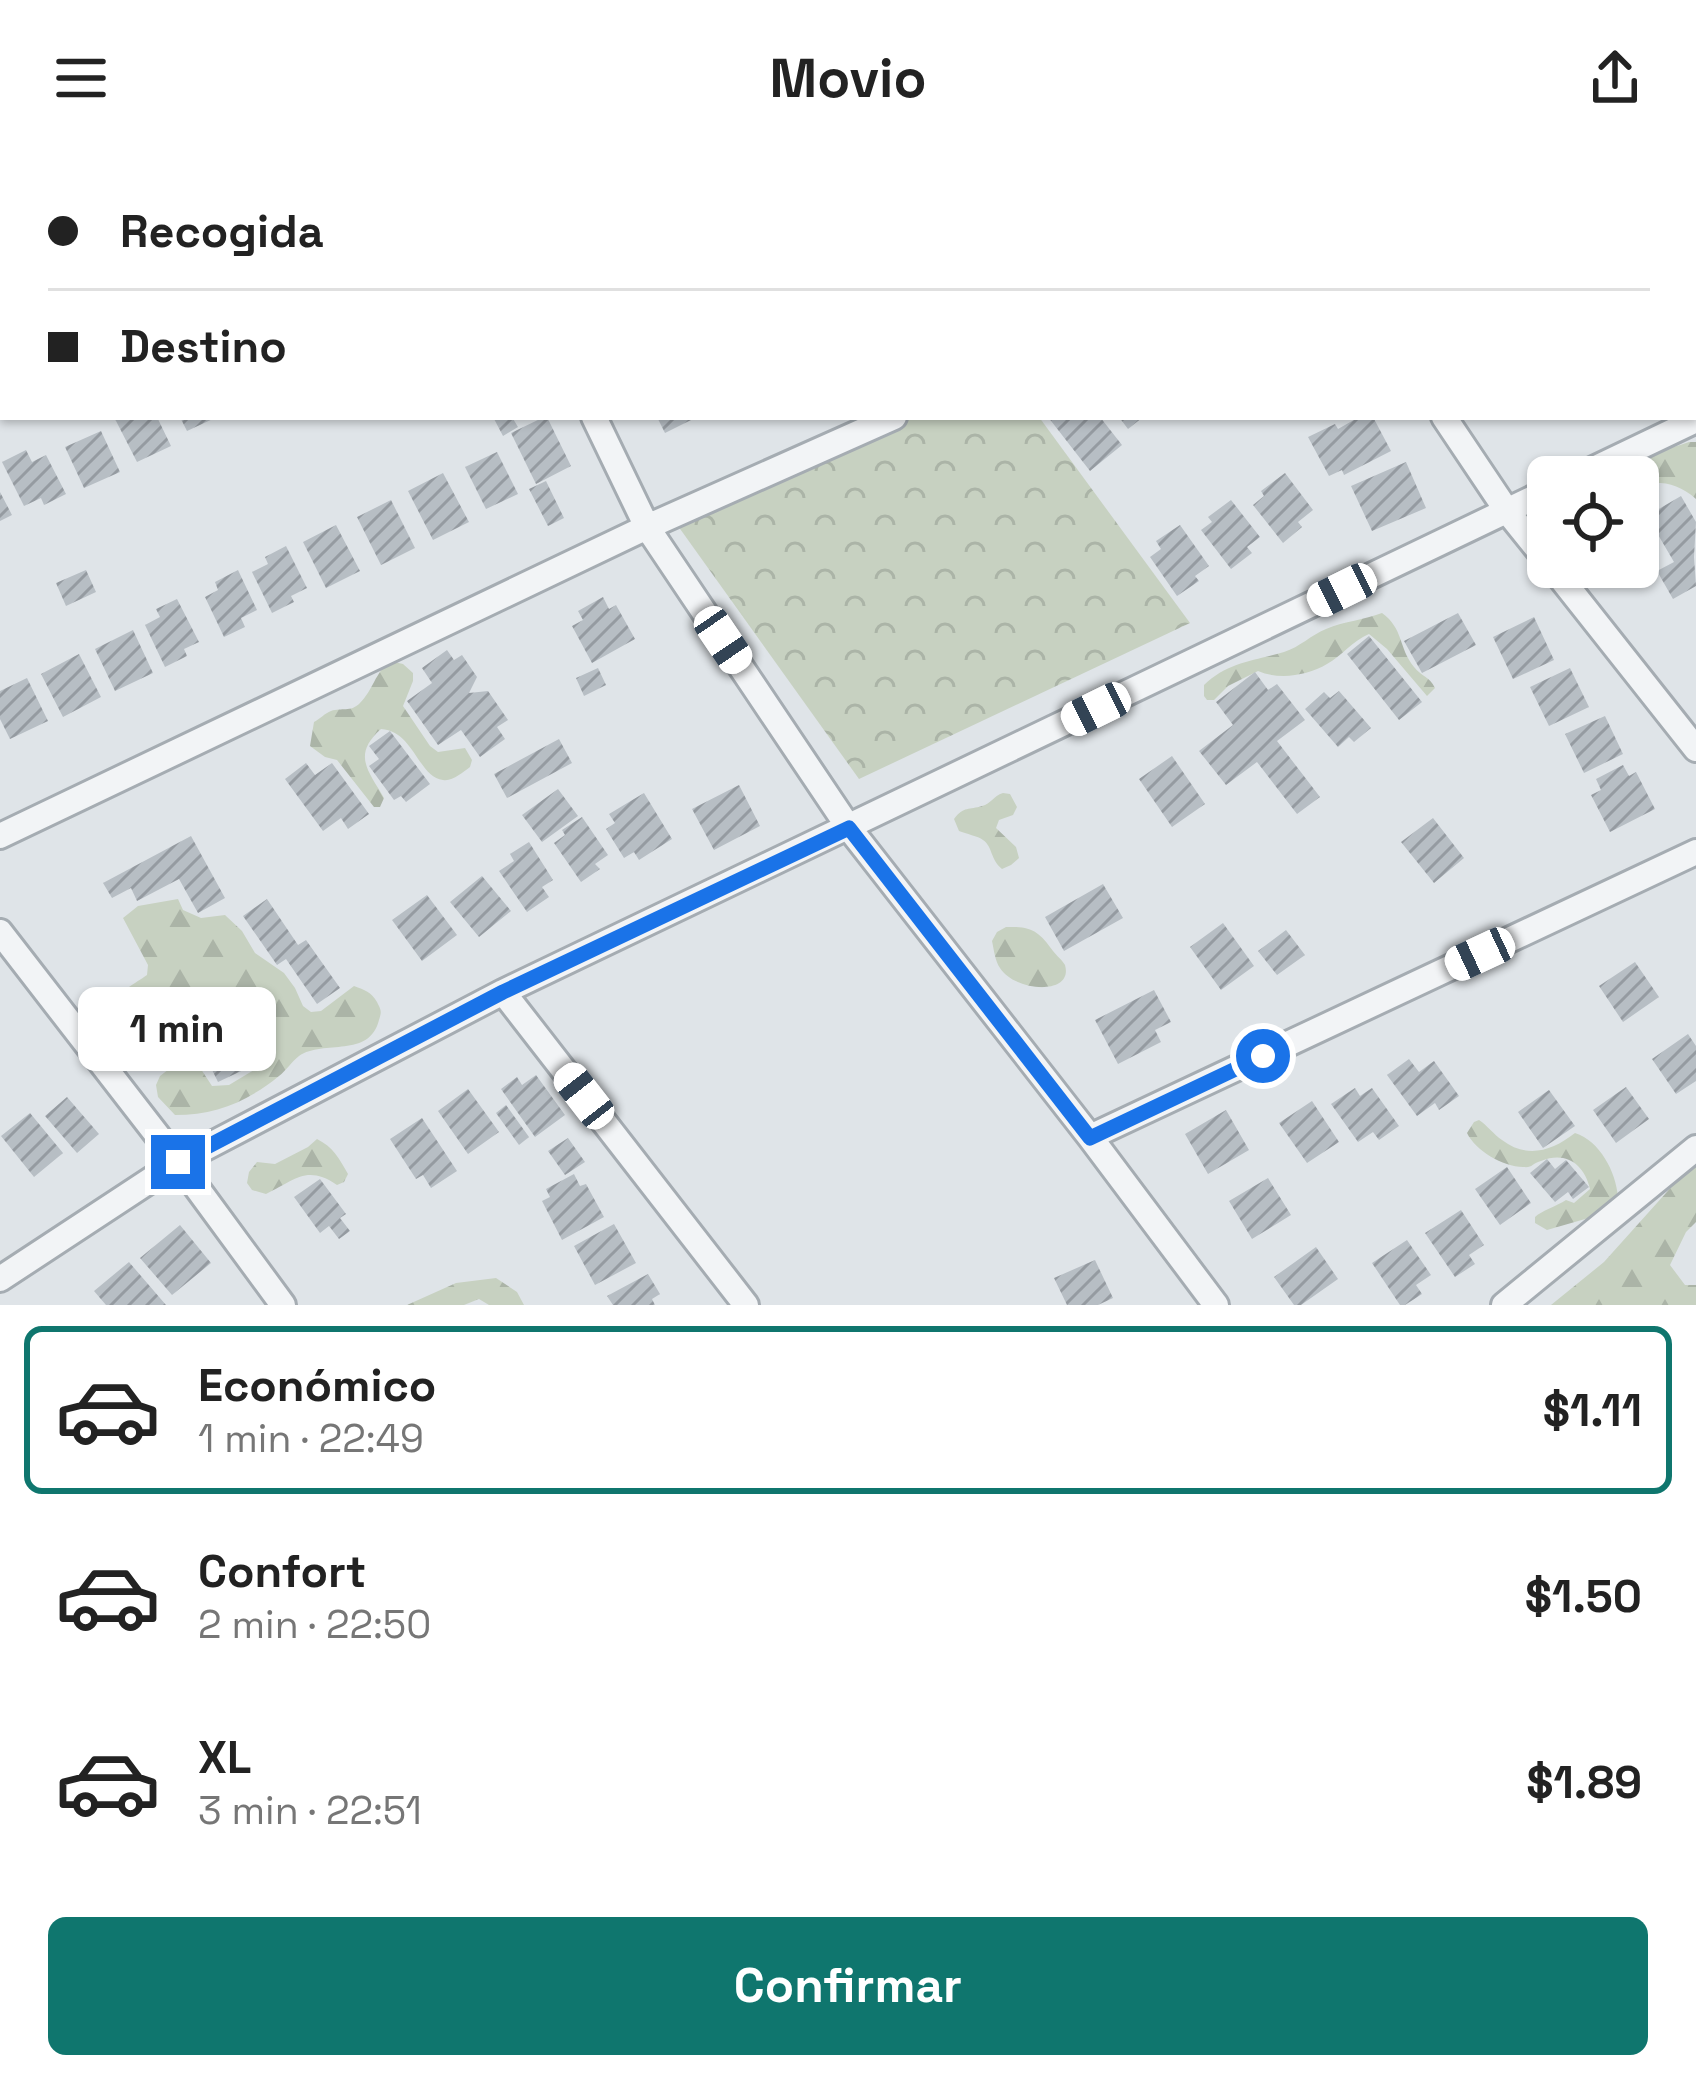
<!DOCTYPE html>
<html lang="es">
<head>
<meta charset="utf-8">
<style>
	:root { --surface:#fff; --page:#f6f6f6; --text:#222; --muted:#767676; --line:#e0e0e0; --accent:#0f766e }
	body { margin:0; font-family:"Space Grotesk",sans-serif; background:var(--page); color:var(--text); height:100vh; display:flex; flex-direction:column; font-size:45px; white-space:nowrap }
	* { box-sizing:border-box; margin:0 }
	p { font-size:39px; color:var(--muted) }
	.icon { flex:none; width:66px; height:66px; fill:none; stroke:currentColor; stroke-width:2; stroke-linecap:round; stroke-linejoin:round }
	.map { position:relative; height:1149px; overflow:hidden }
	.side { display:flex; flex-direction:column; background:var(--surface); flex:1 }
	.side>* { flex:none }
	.guide { position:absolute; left:0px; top:0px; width:1698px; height:264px; box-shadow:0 3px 9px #0004; display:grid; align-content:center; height:264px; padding:0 48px; background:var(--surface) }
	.buttons { position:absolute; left:1527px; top:300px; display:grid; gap:24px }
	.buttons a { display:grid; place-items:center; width:132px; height:132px; border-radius:18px; background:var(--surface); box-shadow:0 3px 9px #0004; font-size:60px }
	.end { position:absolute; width:54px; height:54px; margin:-27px; border:15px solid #1a73e8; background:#fff; box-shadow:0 0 0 6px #fff }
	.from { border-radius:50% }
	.bubble { position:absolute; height:84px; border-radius:18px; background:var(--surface); box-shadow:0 3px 9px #0004; font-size:39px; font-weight:700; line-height:84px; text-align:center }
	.car { position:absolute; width:36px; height:72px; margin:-36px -18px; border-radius:15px; box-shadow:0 0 9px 3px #0007; background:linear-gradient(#fff 24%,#345 0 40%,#fff 0 76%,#345 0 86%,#fff 0) }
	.guide b { display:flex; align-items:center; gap:42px; height:114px; font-size:45px }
	.guide b+b { border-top:3px solid var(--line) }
	.guide i { width:30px; height:30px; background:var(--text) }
	ul { padding:21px 0 0; list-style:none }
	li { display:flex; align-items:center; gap:36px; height:168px; margin:0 24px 18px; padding:0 24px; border:6px solid transparent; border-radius:18px }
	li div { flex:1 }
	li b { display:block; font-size:45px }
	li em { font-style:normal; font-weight:700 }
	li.active { border-color:var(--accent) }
	li>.icon { width:108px; height:108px; stroke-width:1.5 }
	.primary-button { display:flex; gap:24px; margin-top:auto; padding:24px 48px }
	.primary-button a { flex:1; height:138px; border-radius:18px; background:var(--accent); color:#fff; font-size:48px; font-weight:700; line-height:138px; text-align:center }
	header { display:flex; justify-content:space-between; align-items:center; height:156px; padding:0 48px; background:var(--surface); font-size:54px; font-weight:700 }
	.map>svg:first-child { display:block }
	.forest { fill:url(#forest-firs) }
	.park { fill:url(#park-crowns) }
	.building { fill:url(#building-hatch) }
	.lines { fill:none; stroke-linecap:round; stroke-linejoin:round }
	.street-casing { stroke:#a5acb2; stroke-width:30 }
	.street { stroke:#f2f4f6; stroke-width:24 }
	.route { stroke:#1a73e8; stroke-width:15 }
</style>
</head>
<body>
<header><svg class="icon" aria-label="menu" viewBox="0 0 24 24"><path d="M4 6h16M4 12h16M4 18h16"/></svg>Movio<svg class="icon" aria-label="share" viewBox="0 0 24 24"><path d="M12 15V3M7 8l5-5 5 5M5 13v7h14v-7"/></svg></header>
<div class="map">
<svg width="1696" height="1149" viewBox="0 0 1696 1149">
	<defs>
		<pattern id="forest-firs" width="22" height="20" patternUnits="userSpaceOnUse" patternTransform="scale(3)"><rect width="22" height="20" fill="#c7d1c1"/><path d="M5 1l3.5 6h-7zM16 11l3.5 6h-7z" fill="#abb4a7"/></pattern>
		<pattern id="park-crowns" width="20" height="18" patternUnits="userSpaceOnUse" patternTransform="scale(3)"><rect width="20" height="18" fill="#c7d1c1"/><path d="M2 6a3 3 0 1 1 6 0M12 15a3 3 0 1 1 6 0" fill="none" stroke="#abb4a7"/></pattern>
		<pattern id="building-hatch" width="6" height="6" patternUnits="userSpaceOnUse" patternTransform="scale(3)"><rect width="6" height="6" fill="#b7bec4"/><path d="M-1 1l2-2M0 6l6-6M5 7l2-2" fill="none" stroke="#959ba1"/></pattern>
	</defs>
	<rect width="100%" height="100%" fill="#dfe4e8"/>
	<path class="forest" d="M1689,286H1696V343C1681,330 1668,326 1649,327L1642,312C1655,294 1669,293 1689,286Z
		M1382,457C1404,473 1398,491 1414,511C1422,521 1429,520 1435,532L1427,540L1387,493L1369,478C1352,485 1343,499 1327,508C1307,520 1279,524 1258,515L1228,530L1214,544H1207L1204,540V529C1228,506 1254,505 1284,496C1300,491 1311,479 1326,473C1345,465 1364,464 1382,457Z
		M390,505L403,508L413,517V525L403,550L430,590L438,596L465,592L472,604L470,611C463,616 452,626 443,624C418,621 414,575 381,573C352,599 368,614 384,642L380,651H374L337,604L325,601L310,590L314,566C320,563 325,557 331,555C342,551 350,557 360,547C373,534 375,517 390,505Z
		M1003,637L1010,638L1017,651L1013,659L999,664L996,672L1016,691L1019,702L1011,709L1002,713C990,703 993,691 983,684C978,680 966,678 959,675L954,663C964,650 969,654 982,650C991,648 993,640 1003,637Z
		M178,743L183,754L201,762L225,759L242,775L255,797L284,817L295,832L303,850L311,856L321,855L354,830C365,834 371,836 377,846C381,854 382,855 379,864C369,903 324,883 299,900C291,906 286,915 279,920C247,946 215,959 175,959L158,941L156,929L160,920L182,903L197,907L212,930L229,929L264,908C271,885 265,869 246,854L223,858L193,872L173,849L160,842L129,864C103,842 130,831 147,819L148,809L123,762L138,750Z
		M1006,771C1031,770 1039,775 1053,795C1056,799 1063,805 1065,809C1074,840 1015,836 1000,812C995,805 994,794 992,785L997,776Z
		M1479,964C1488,970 1493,978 1502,984C1527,1003 1552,995 1575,977C1600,985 1616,1016 1618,1041L1599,1059L1547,1074L1535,1067V1061C1541,1055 1557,1050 1566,1044L1574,1047L1590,1033C1584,1008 1566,995 1541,1005C1531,1008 1533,1012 1523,1011C1503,1011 1475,994 1467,977L1474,966Z
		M317,983C333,991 339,1002 348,1018L344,1026L337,1029C306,1008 294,1025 266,1038L252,1034L247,1027L249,1016L257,1006L275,1008L308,991Z
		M1696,1010V1066L1686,1076L1670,1109L1685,1129H1696V1149H1551L1604,1106L1674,1028Z
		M496,1122L517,1136L524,1149H489L479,1143L464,1149H407L456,1127Z"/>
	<path class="park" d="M903,261H1039L1190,467L859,623L673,363Z"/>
	<path class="building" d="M120,261H157L171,290L137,306L115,263Z
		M180,261H217L187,275Z
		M493,261H512L518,271L503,280Z
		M544,261H547L571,310L536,328L511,277Z
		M657,261H697L665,277Z
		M1048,261H1100L1122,289L1090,315Z
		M1119,261H1143L1128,273Z
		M1359,261H1373L1391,295L1344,319L1342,314L1329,320L1308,281L1335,268L1338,273Z
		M101,275L120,316L84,332L65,291Z
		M26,294L32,306L46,299L66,338L44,349L41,342L24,350L2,306Z
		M497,296L518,338L486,353L465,311Z
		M1406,306L1426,352L1372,375L1351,330Z
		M443,317L469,366L433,384L408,335Z
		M1285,317L1313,354L1298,366L1302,371L1283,387L1253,349L1264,340L1261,335Z
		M546,325L564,362L548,370L529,333Z
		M0,336L12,359L0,365Z
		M1681,340L1696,366L1694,401L1696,430L1673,443L1657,415L1674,406L1657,377L1650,381L1640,364Z
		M391,344L415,392L381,409L357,361Z
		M1231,344L1260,381L1247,391L1252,397L1231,413L1201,374L1212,366L1208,361Z
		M336,369L360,415L326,432L303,386Z
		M1180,369L1209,410L1195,420L1199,425L1177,440L1150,401L1161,393L1156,385Z
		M286,390L307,432L291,440L294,446L272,457L252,416L268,408L265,401Z
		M86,414L96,436L66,450L56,427Z
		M238,414L257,454L241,462L245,471L224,481L205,441L218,434L215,426Z
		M603,441L609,453L616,449L635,483L592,507L572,470L583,464L578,455Z
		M177,443L199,486L184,493L187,500L165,511L145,469L160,461L156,453Z
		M1458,457L1476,489L1422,517L1404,485Z
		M1534,461L1554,504L1513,523L1493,481Z
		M133,474L153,517L115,535L95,493Z
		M1369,480L1422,546L1399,564L1347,498Z
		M447,494L454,504L462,499L477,521L469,537L488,535L508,564L497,571L505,583L480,601L461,574L438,589L407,545L432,527L422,512Z
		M79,498L101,541L63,561L41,518Z
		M598,512L606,529L584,540L576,522Z
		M1570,512L1589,551L1549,570L1530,531Z
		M1255,516L1268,534L1277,528L1305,564L1277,585L1320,641L1297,658L1257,606L1226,629L1199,595L1233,569L1216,546Z
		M27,522L48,565L10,583L0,563V535Z
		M1339,535L1371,572L1354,586L1349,581L1338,591L1305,553L1324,536L1330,542Z
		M1605,560L1623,598L1584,617L1565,578Z
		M390,575L430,628L406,646L401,640L394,644L369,610L379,603L369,590Z
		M559,583L572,607L507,642L494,618Z
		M1172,600L1205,648L1172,671L1139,623Z
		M306,607L315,619L332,607L369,658L348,673L341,662L323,675L285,623Z
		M1623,609L1629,620L1636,616L1655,653L1610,676L1591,639L1601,634L1596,623Z
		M739,629L760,670L714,694L692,653Z
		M558,633L578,660L542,686L522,659Z
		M644,637L672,683L639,704L634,696L624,702L606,673L615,667L609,658Z
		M582,661L608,699L595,708L600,713L581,726L554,687L565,679L562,674Z
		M1433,662L1464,702L1434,727L1401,686Z
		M191,680L225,742L198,757L179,723L137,745L131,732L112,742L103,727Z
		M529,686L553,724L542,731L549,741L527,756L499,715L514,705L510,698Z
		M482,720L511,755L479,781L450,746Z
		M1103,728L1123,762L1064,795L1045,761Z
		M427,739L457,779L422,805L392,764Z
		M267,743L298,789L306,784L340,832L317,848L286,803L277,809L243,760Z
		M1223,767L1254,810L1221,834L1190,791Z
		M1286,774L1305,799L1277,819L1258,795Z
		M1635,806L1659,841L1623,866L1599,830Z
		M1154,834L1171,866L1155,874L1161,886L1118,908L1095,864Z
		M162,846L193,886L160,912L128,873Z
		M235,860L258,907L218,926L195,879Z
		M1688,878L1696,890V925L1676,938L1652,903Z
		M1409,903L1419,916L1434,905L1459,940L1439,954L1435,947L1417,960L1387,919Z
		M536,919L565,959L535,981L501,933L517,921L522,929Z
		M1626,931L1649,963L1616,987L1593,954Z
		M1355,932L1360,940L1372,932L1399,970L1379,984L1373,976L1358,986L1331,948Z
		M468,933L499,976L468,998L438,955Z
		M1549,934L1575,970L1543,992L1518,956Z
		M67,941L99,978L77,997L45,960Z
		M1312,945L1339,986L1307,1007L1279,967Z
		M506,949L529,981L519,989L496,957Z
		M1226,954L1249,994L1208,1018L1185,978Z
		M30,957L63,997L34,1021L1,980Z
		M422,962L457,1015L431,1032L423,1019L416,1023L390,983Z
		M568,982L585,1006L565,1019L548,995Z
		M1547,1003L1555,1013L1566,1004L1589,1031L1573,1043L1568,1036L1555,1046L1530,1017Z
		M1507,1011L1531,1047L1500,1069L1475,1033Z
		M574,1018L580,1030L586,1028L604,1061L562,1084L542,1045L550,1041L546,1033Z
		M1268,1022L1291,1059L1252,1083L1229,1045Z
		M320,1023L346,1058L340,1062L350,1075L339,1083L329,1070L320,1077L294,1041Z
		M1461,1054L1484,1089L1469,1099L1475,1108L1455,1121L1425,1077Z
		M614,1068L636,1107L595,1129L574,1090Z
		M180,1069L211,1107L172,1139L140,1102Z
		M1407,1084L1431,1119L1416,1129L1422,1138L1405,1149H1400L1372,1107Z
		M1316,1091L1338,1123L1301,1149H1294L1274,1121Z
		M1095,1104L1113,1142L1098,1149H1067L1054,1122Z
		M129,1106L166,1149H106L94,1135Z
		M648,1118L660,1138L652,1143L655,1149H613L607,1140Z"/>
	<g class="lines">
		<g class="street-casing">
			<path id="street" d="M967,0L969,3
				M458,3L464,0
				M1535,3L1541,0
				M0,64L3,70
				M0,237L3,235
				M594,261L647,371L849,672L1090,981L1216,1149
				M1444,261L1507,355L1548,406
				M1577,321L1696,264
				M1552,411L1696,593
				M0,680L647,371L894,261
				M0,776L178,1006L283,1149
				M503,836L746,1149
				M1090,981L1696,696
				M0,1123L178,1006L503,836L1548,335
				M1504,1149L1696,992"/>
		</g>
		<use href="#street" class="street"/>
	</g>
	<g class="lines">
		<path class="route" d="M178,1006L503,836L849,672L1090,982L1263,900"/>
	</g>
</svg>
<div class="buttons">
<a><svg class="icon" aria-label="locate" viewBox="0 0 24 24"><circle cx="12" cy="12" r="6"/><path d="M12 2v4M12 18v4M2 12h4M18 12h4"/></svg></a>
</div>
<i class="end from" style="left:1263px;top:900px"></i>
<i class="end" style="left:178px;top:1006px"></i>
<div class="bubble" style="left:78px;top:831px;width:198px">1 min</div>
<i class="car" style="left:1342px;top:434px;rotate:244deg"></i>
<i class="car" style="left:723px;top:484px;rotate:146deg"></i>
<i class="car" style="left:1096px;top:553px;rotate:244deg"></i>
<i class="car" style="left:1480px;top:798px;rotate:245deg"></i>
<i class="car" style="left:584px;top:940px;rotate:322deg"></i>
<div class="guide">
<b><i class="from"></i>Recogida</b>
<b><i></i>Destino</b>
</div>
</div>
<section class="side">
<ul>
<li class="active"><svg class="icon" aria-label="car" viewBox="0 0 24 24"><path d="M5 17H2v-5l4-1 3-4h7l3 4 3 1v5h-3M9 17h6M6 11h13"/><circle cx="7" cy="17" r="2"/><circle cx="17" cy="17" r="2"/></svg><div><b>Económico</b><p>1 min · 22:49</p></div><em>$1.11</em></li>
<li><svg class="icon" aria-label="car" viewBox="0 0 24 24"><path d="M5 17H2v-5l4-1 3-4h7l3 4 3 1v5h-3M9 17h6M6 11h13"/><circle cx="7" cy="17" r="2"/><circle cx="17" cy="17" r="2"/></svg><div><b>Confort</b><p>2 min · 22:50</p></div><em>$1.50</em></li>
<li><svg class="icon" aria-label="car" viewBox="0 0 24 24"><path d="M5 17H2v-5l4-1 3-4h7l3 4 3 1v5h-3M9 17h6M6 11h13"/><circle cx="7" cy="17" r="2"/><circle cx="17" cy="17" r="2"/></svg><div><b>XL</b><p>3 min · 22:51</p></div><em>$1.89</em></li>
</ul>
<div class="primary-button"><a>Confirmar</a></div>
</section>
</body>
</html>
